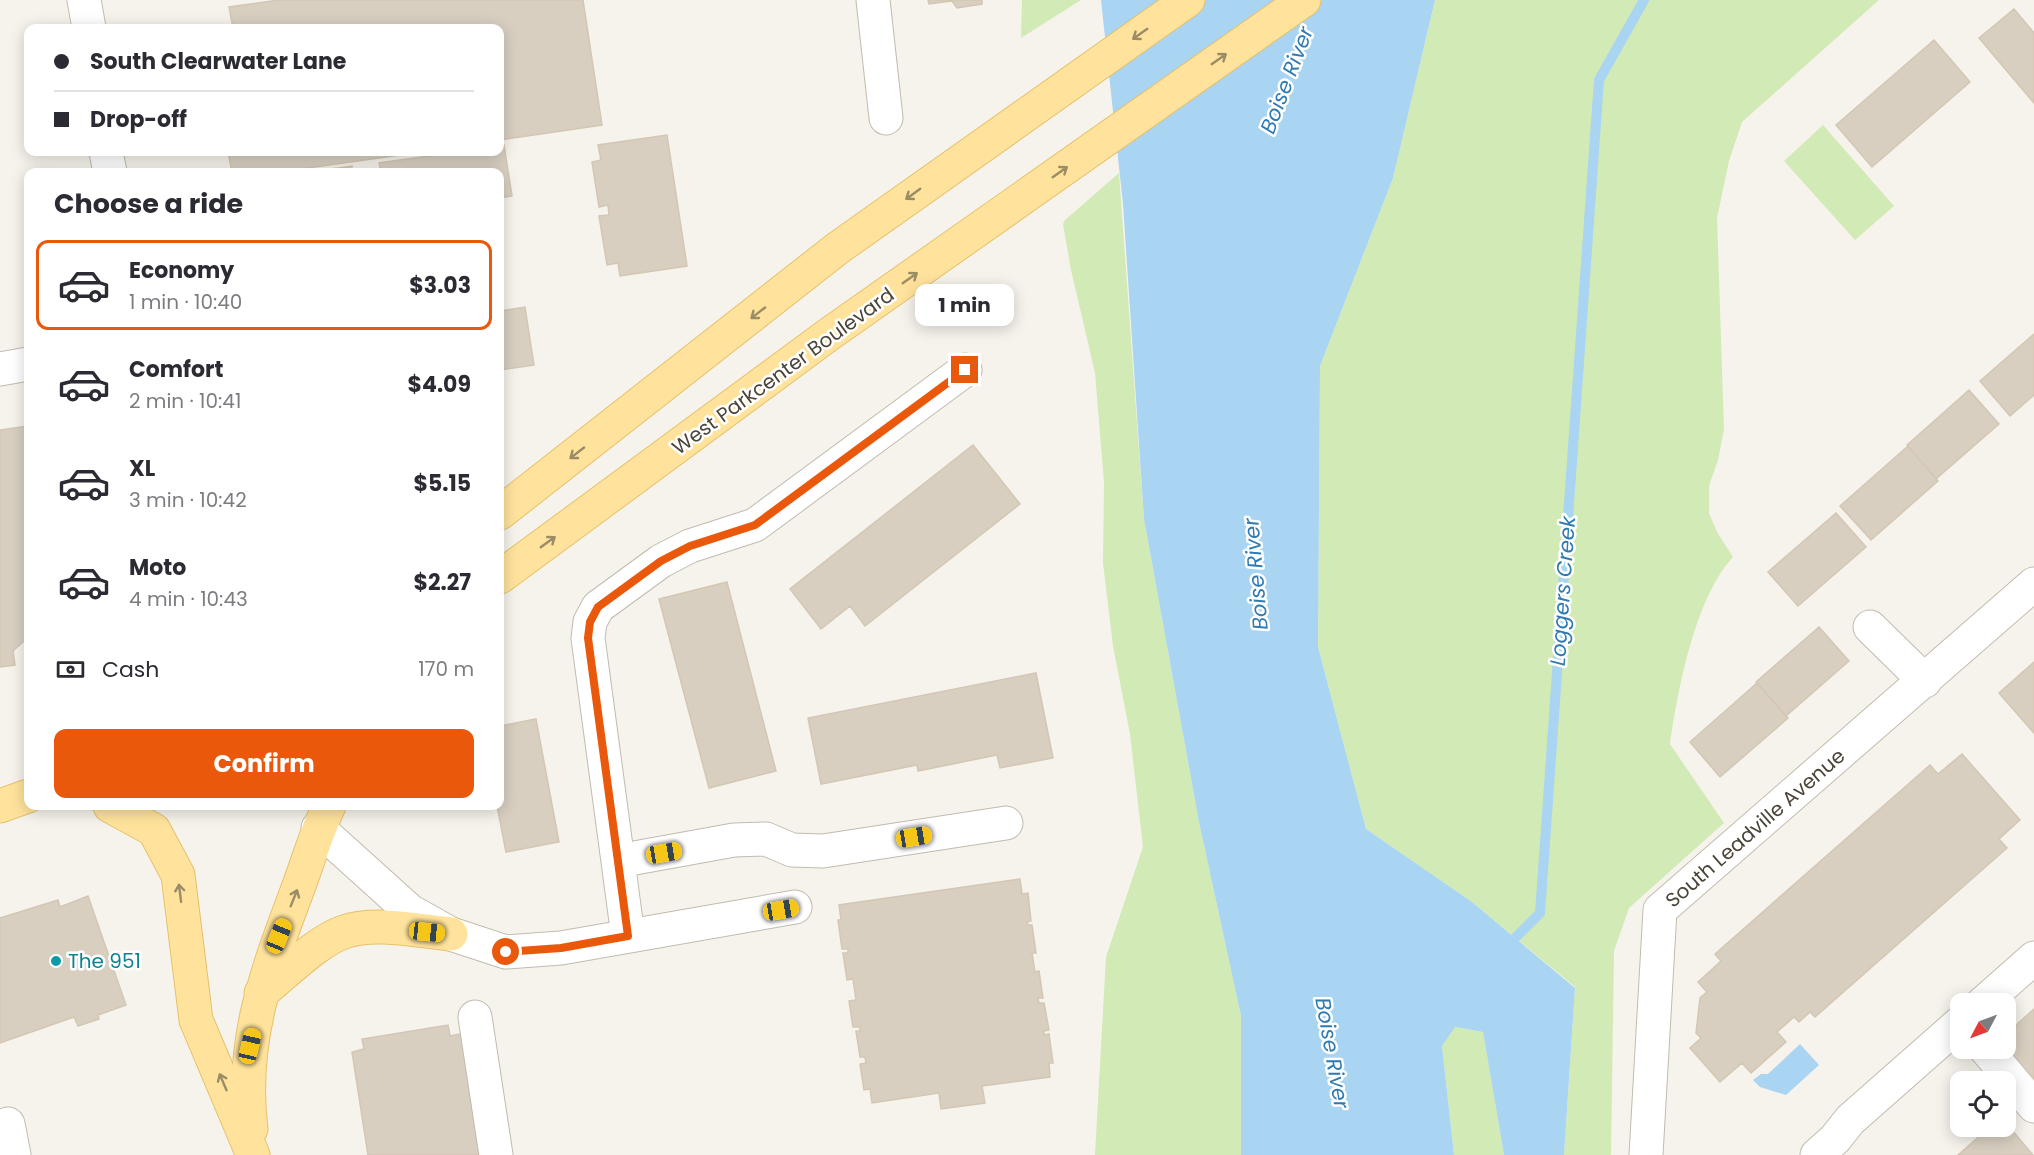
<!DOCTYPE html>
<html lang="en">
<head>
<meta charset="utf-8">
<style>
	:root { --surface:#fff; --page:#f7f7f7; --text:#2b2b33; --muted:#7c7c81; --line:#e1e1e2; --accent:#ea580c }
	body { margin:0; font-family:Poppins,sans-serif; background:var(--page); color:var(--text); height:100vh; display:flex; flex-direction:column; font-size:22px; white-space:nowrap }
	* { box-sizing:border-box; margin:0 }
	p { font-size:20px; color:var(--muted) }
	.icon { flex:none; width:33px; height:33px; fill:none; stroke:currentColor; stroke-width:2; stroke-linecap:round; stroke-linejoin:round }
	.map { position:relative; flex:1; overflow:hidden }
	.panel { position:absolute; left:24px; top:168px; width:480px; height:642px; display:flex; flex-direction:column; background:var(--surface); border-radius:12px; box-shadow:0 3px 15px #0003 }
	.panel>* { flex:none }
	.top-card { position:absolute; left:24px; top:24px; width:480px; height:132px; border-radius:12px; box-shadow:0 3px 15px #0003; display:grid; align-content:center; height:132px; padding:0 30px; background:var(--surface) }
	.needle { width:39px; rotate:229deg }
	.tools { position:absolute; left:1950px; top:993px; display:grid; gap:12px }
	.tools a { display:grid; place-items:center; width:66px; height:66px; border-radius:12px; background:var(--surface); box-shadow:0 3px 15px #0003; font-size:30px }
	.end { position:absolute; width:27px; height:27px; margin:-14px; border:8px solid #ea580c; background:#fff; box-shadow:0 0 0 3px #fff }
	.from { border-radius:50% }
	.bubble { position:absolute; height:42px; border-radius:12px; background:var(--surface); box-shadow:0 3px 15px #0003; font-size:20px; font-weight:700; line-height:42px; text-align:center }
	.car { position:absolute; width:18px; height:36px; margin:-18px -9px; border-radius:8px; box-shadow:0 0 4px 2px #0007; background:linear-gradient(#f5c518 24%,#345 0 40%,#f5c518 0 76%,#345 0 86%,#f5c518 0) }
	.top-card b { display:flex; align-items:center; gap:21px; height:57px; font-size:22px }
	.top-card b+b { border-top:2px solid var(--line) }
	.top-card i { width:15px; height:15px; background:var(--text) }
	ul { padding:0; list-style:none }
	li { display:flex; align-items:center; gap:18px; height:90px; margin:0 12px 9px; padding:0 18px; border:3px solid transparent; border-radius:12px }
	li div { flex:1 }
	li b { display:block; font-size:22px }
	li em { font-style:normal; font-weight:700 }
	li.current { border-color:var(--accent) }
	li>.icon { width:54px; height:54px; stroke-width:1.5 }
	h2 { padding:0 30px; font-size:27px; line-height:72px }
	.pay { display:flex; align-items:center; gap:15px; height:66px; padding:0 30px; font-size:22px }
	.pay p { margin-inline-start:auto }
	.cta { display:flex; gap:12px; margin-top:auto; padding:12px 30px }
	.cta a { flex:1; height:69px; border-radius:12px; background:var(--accent); color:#fff; font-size:24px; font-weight:700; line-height:69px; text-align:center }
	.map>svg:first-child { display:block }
	.green { fill:#d2eab5 }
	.water { fill:#a9d4f2 }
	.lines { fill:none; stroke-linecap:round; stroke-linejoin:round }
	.stream { stroke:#a9d4f2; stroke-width:10 }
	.building { fill:#d8cfc1; stroke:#d3c7b4; stroke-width:1.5 }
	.minor-casing { stroke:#c2bbae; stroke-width:35 }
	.major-casing { stroke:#e6c16a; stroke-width:35 }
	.minor { stroke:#fff; stroke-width:33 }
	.major { stroke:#ffe39c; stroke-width:33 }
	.oneway { stroke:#9c8c66 }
	.route { stroke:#ea580c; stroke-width:8 }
	.culture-dot { fill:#0f9aa8; stroke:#fff; stroke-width:2 }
	.labels { text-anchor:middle; stroke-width:5; stroke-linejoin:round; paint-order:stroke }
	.street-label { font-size:20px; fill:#4b4439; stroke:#fff }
	.culture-label { font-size:20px; fill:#0d838f; stroke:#fff; text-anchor:start }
	.water-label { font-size:21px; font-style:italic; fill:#2e7ab2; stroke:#fff }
</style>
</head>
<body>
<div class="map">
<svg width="2034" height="1155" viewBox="0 0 2034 1155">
	<rect width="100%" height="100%" fill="#f6f3ec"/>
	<path class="green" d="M1022,0H1081L1021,38Z
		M1435,0H1879L1742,122L1729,161L1717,218L1724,429L1718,460L1709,486V513L1717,532L1733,557C1695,598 1678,689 1670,744L1724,823L1629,908L1614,951L1611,1155H1564L1575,987L1472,902L1366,829L1318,647L1320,366L1393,178Z
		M1823,125L1894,206L1855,240L1784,161Z
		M1119,173L1144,519L1199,822L1241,1016V1155H1095L1106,957L1143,847L1130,734L1113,646L1103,563L1104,482L1095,373L1071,270L1063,224L1065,220Z
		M1454,1027L1483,1032L1504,1155H1454L1442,1046Z"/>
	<path class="water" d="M1101,0H1435L1393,178L1320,366L1318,647L1366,829L1472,902L1575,988L1564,1155H1504L1483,1032L1455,1027L1442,1046L1454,1155H1241V1016L1199,822L1144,519L1123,204Z
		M1800,1044L1819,1065L1786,1095L1760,1087L1753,1080L1761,1074H1768Z"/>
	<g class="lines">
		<path class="stream" d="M1506,947L1540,913L1599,80L1644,0"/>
	</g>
	<path class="building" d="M279,0H583L602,125L500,140V28H233L229,7Z
		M928,0H982V4L957,8L952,1L929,4Z
		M2014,9L2034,33V103L1979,38Z
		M1934,40L1970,82L1872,167L1836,125Z
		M667,135L687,266L620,276L618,263L607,265L599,216L609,215L608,205L599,207L592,162L601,160L598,145Z
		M500,145H504L512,196L500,198V172H381L379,163L458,152H500Z
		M228,152H422L279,172H232Z
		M352,166V172H309Z
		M525,307L534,365L500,370V311Z
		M2034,334V395L2010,416L1980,381Z
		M1969,390L1999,424L1936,479L1907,445Z
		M28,426V640L24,641L13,651L15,665L0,667V430Z
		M973,445L1020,504L865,626L850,606L821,629L790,589Z
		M1908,446L1938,481L1871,540L1840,506Z
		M1836,513L1866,547L1798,606L1768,572Z
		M727,582L776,771L709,788L659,599Z
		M1819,627L1849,661L1786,716L1756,682Z
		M2034,662V733L1999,693Z
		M1036,673L1053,758L1000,768L997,755L918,771L917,765L821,784L808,718Z
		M1757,683L1788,718L1720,777L1690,742Z
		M536,719L559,842L506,852L497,806H500V726Z
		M1962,754L2020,820L1999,839L2007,848L1815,1017L1810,1012L1799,1022L1794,1017L1777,1032L1786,1042L1751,1073L1742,1063L1720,1082L1690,1048L1701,1038L1696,1033L1700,998L1707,992L1698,982L1721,961L1715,954L1930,765L1938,774Z
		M1020,879L1022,894L1028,893L1031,921L1027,922L1028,925H1032L1036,953H1032L1035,972L1039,971L1043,998H1038L1039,1003H1044L1049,1030L1044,1031V1035L1049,1034L1053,1063H1049L1050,1077L982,1086L985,1103L941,1109L939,1093L872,1103L870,1089L864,1090L860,1064L866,1063L865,1057H860L856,1031H860V1027H853L849,1001L856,1000L853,979L847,980L843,953H848V949H842L838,920H841L839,905Z
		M88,896L126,1005L98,1015L99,1019L78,1026L74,1017L0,1043V918L58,900L60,907Z
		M2034,1009V1091L2006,1048V1034Z
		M448,1025L450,1036L461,1034L479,1155H368L352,1052L364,1049L362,1039Z
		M2006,1123L2033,1155H1958L1991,1126H2006Z"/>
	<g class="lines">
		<g class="minor-casing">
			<path id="minor" d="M84,0L89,28
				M873,0L886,118
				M106,152L110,172
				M0,369L28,364
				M1870,627L1925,681
				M318,828L410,911L451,934L506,952L561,948L795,907
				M618,861L734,840L766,839L792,850L823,851L1006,823
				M628,936L588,638L590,622L598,607L661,561L690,546L755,525L965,370
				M1982,1004L2034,958
				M475,1017L496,1155
				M1985,1048L2034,1106
				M8,1124L14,1155
				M1646,1155L1660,910L2034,584
				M1817,1155L1835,1139L1850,1120L1960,1023"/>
		</g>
		<g class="major-casing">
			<path id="major" d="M500,513L838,248L1188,0
				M500,577L828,335L1304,0
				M0,806L28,796
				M110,806L154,830L178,875L196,1020L253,1155
				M261,993C284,975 317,941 344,932C375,921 418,931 451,934
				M251,1129C240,1042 267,971 297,891C308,862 316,833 329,806"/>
		</g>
		<use href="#minor" class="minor"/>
		<use href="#major" class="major"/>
	</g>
	<defs><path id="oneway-shaft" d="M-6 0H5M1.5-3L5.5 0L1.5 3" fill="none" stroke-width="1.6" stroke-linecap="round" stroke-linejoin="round" transform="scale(1.5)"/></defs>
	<g class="oneway">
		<use href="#oneway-shaft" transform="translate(1140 34) rotate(145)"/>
		<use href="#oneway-shaft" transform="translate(1219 59) rotate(-35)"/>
		<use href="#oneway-shaft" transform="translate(1060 172) rotate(-35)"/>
		<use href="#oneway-shaft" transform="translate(913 194) rotate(144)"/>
		<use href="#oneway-shaft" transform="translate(910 278) rotate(-35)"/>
		<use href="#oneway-shaft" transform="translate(758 313) rotate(142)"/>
		<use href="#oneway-shaft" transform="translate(577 453) rotate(142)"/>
		<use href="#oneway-shaft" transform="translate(548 542) rotate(-36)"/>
		<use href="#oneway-shaft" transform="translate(180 893) rotate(-97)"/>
		<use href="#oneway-shaft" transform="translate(294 898) rotate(-68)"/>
		<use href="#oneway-shaft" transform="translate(223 1082) rotate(-113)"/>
	</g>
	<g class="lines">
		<path class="route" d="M506,952L561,948L628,936L588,638L590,622L598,607L661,561L690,546L755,525L965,370"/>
	</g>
	<circle class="culture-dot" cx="56" cy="961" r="6"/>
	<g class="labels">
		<g class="street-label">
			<text transform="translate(783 371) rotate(-36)" y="7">West Parkcenter Boulevard</text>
			<text transform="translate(1755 828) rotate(-41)" y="7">South Leadville Avenue</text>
		</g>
		<g class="culture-label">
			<text x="68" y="968">The 951</text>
		</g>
		<g class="water-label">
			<text transform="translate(1287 80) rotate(-69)" y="7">Boise River</text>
			<text transform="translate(1256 574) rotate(-95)" y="7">Boise River</text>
			<text transform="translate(1563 591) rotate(-86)" y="7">Loggers Creek</text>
			<text transform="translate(1332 1053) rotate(80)" y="7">Boise River</text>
		</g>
	</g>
</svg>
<div class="tools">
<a><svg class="needle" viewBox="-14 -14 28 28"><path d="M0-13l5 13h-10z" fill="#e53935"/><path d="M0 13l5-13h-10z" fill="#7c7c81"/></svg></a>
<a><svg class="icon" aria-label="locate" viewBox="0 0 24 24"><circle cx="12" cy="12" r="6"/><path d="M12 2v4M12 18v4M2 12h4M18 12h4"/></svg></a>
</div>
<i class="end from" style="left:506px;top:952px"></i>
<i class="end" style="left:965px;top:370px"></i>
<div class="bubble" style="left:915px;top:284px;width:99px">1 min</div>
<i class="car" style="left:914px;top:837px;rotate:81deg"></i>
<i class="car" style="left:664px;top:853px;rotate:80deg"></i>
<i class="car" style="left:781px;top:910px;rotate:80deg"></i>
<i class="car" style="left:427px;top:932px;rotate:96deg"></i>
<i class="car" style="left:279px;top:936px;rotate:22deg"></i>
<i class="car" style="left:250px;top:1046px;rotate:13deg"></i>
<div class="top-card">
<b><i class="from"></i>South Clearwater Lane</b>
<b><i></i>Drop-off</b>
</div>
<section class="panel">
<h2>Choose a ride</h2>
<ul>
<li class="current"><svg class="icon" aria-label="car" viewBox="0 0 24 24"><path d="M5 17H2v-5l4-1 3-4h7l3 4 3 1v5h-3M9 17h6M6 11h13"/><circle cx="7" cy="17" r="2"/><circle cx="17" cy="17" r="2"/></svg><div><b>Economy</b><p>1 min · 10:40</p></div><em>$3.03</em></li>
<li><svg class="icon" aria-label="car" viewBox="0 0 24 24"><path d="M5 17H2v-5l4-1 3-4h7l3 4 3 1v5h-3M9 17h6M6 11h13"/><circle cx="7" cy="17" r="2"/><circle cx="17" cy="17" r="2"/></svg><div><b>Comfort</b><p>2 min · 10:41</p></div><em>$4.09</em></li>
<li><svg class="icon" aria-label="car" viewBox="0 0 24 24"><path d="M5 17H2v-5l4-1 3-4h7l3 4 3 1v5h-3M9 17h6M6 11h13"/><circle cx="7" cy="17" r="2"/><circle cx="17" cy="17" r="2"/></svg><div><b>XL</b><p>3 min · 10:42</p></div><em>$5.15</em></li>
<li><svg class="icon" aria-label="car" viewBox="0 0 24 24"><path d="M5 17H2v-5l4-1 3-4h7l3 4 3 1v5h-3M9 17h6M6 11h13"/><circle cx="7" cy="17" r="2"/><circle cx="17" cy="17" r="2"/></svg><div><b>Moto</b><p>4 min · 10:43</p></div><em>$2.27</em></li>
</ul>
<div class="pay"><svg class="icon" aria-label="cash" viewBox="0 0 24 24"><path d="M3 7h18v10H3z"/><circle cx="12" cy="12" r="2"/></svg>Cash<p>170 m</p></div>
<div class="cta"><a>Confirm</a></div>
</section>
</div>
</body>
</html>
